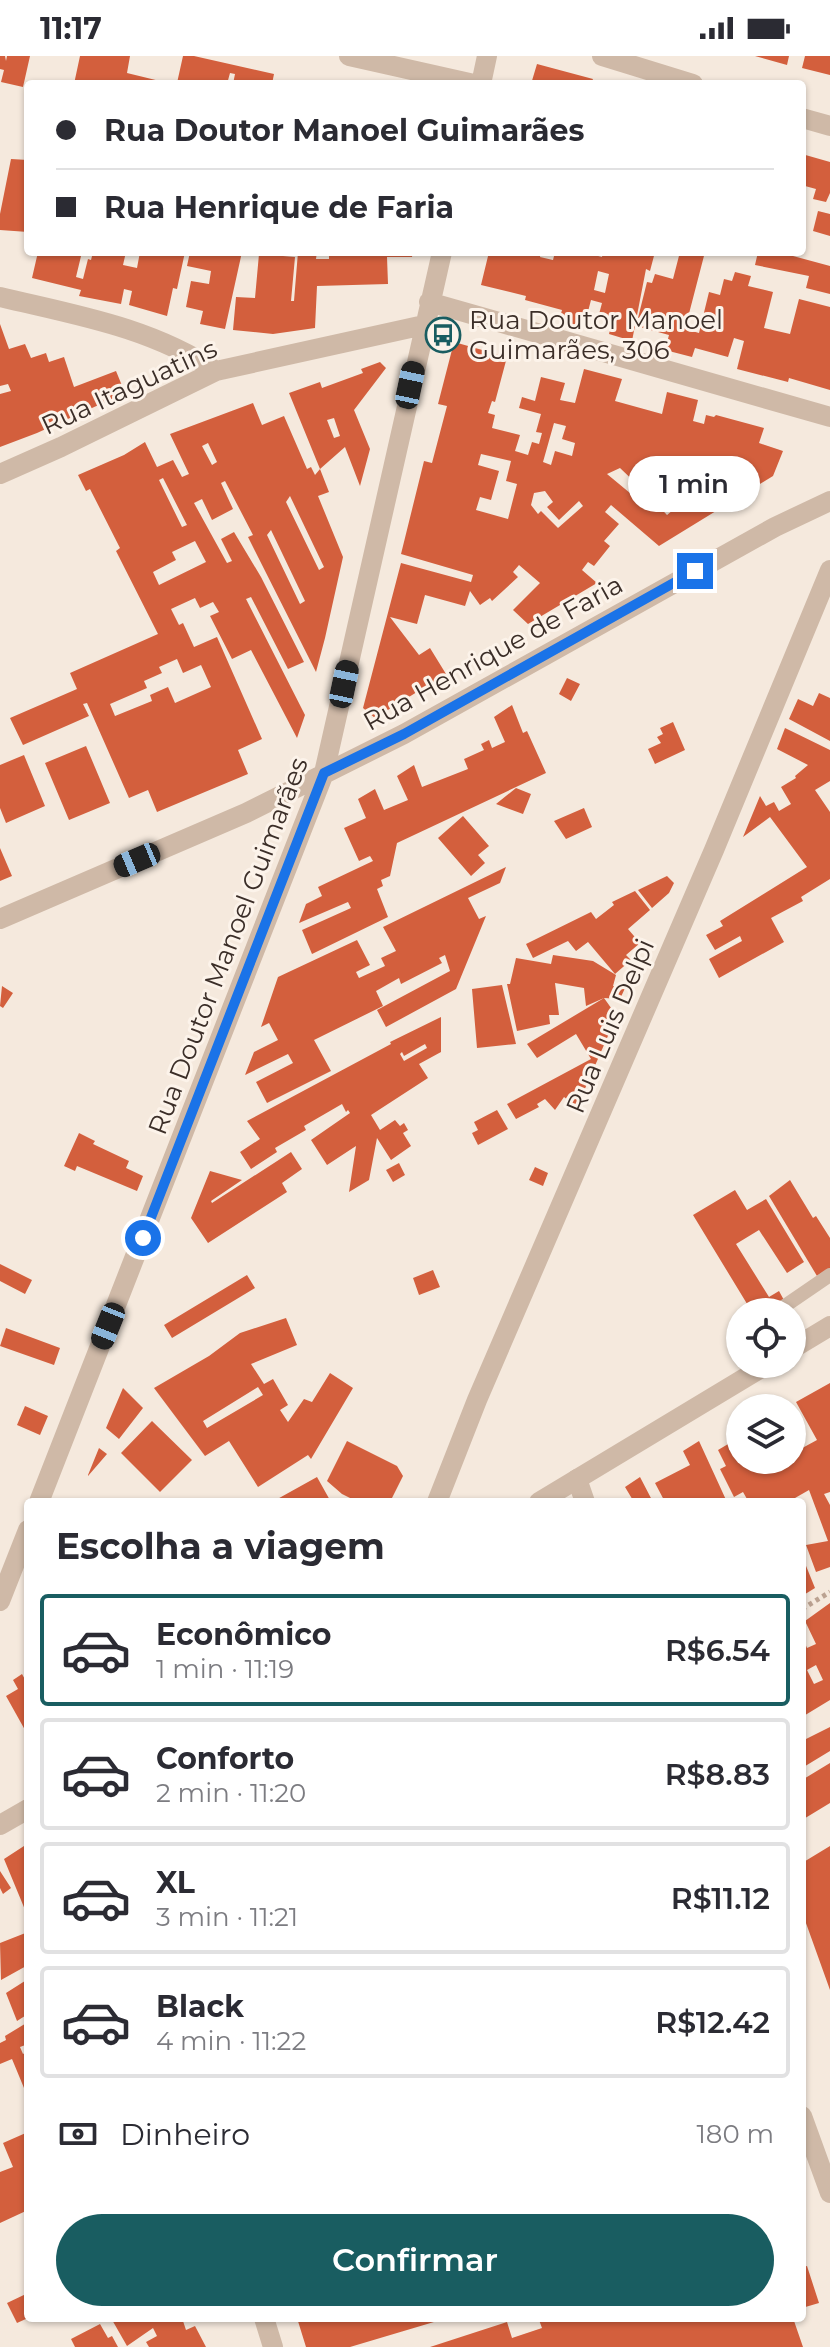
<!DOCTYPE html>
<html lang="pt">
<head>
<meta charset="utf-8">
<style>
	:root { --surface:#fff; --page:#f2f2f3; --text:#2b2b33; --muted:#7c7c81; --line:#e1e1e2; --accent:#195d61 }
	body { margin:0; font-family:Montserrat,sans-serif; background:var(--page); color:var(--text); height:100vh; display:flex; flex-direction:column; font-size:30px; white-space:nowrap }
	* { box-sizing:border-box; margin:0 }
	p { font-size:26px; color:var(--muted) }
	.icon { flex:none; width:44px; height:44px; fill:none; stroke:currentColor; stroke-width:2; stroke-linecap:round; stroke-linejoin:round }
	.map { position:relative; flex:1; overflow:hidden }
	.details { position:absolute; left:24px; top:1442px; width:782px; height:824px; display:flex; flex-direction:column; background:var(--surface); border-radius:8px; box-shadow:0 2px 6px #0004 }
	.details>* { flex:none }
	.hud { position:absolute; left:24px; top:24px; width:782px; height:176px; border-radius:8px; box-shadow:0 2px 6px #0004; display:grid; align-content:center; height:176px; padding:0 32px; background:var(--surface) }
	.controls { position:absolute; left:726px; top:1242px; display:grid; gap:16px }
	.controls a { display:grid; place-items:center; width:80px; height:80px; border-radius:50%; background:var(--surface); box-shadow:0 2px 6px #0004; font-size:40px }
	.end { position:absolute; width:36px; height:36px; margin:-18px; border:10px solid #1a73e8; background:#fff; box-shadow:0 0 0 4px #fff }
	.from { border-radius:50% }
	.bubble { position:absolute; height:56px; border-radius:28px; background:var(--surface); box-shadow:0 2px 6px #0004; font-size:26px; font-weight:600; line-height:56px; text-align:center }
	.car { position:absolute; width:24px; height:48px; margin:-24px -12px; border-radius:10px; box-shadow:0 0 6px 2px #0007; background:linear-gradient(#222 24%,#8ab4d8 0 40%,#222 0 76%,#8ab4d8 0 86%,#222 0) }
	.hud b { display:flex; align-items:center; gap:28px; height:76px; font-size:30px }
	.hud b+b { border-top:2px solid var(--line) }
	.hud i { width:20px; height:20px; background:var(--text) }
	ul { padding:0; list-style:none }
	li { display:flex; align-items:center; gap:24px; height:112px; margin:0 16px 12px; padding:0 16px; border:4px solid var(--line); border-radius:8px }
	li div { flex:1 }
	li b { display:block; font-size:30px }
	li em { font-style:normal; font-weight:600 }
	li.active { border-color:var(--accent) }
	li>.icon { width:72px; height:72px; stroke-width:1.5 }
	h2 { padding:0 32px; font-size:36px; line-height:96px }
	.pay { display:flex; align-items:center; gap:20px; height:88px; padding:0 32px; font-size:30px }
	.pay p { margin-inline-start:auto }
	.button { display:flex; gap:16px; margin-top:auto; padding:16px 32px }
	.button a { flex:1; height:92px; border-radius:48px; background:var(--accent); color:#fff; font-size:32px; font-weight:600; line-height:92px; text-align:center }
	.status { display:flex; justify-content:space-between; align-items:center; height:56px; padding:0 40px; background:var(--surface); direction:ltr }
	.status svg { height:22px; fill:currentColor }
	.map>svg:first-child { display:block }
	.building { fill:#d35f3d; fill-rule:evenodd }
	.lines { fill:none; stroke-linecap:round; stroke-linejoin:round }
	.path { stroke:#bba291; stroke-width:5; stroke-dasharray:4 4; stroke-linecap:butt }
	.service { stroke:#cfb9a7; stroke-width:14 }
	.minor { stroke:#cfb9a7; stroke-width:20 }
	.tertiary { stroke:#cfb9a7; stroke-width:20 }
	.route { stroke:#1a73e8; stroke-width:10 }
	.labels { text-anchor:middle; stroke-width:6; stroke-linejoin:round; paint-order:stroke }
	.poi-label { font-size:26px; fill:#3b2e28; stroke:#fcf3ea; text-anchor:start }
	.street-label { font-size:26px; fill:#3b2e28; stroke:#fcf3ea }
</style>
</head>
<body>
<div class="status"><b>11:17</b><svg viewBox="0 0 49 12"><path d="M0 12V9h3v3zM5 12V6h3v6zM10 12V3h3v9zM15 12V0h3v12zM26 1h20v11H26zM47 4h2v5h-2z"/></svg></div>
<div class="map">
<svg width="830" height="2291" viewBox="0 0 830 2291">
	<rect width="100%" height="100%" fill="#f5e9dd"/>
	<path class="building" d="M0,0H5L6,5L7,0H30L23,31L1,26L4,14L0,13Z
		M80,0H130L127,17L172,28H74Z
		M183,0H194L274,18L272,28H233L235,18L230,17L227,28L177,27Z
		M755,0H789L787,9Z
		M805,0H830V19L802,12Z
		M537,8L593,23L591,28H531Z
		M802,98L830,106V137L826,146L813,143L816,133L805,130L802,137Z
		M11,103L28,104V176L0,174V158Z
		M818,155L830,158V180L813,175Z
		M38,196H82L76,221L83,223L88,203L91,204L93,196H126L123,209L137,212L140,196H185L177,233L173,232L167,260L129,249L132,235L124,233L121,248L79,240L81,234L32,222Z
		M190,196H242L225,273L200,268L203,255L186,251L191,225L209,228L211,215L187,210Z
		M298,196H317L316,203H329V196H413L412,201H387L388,228L317,230L315,272L273,278L233,274L236,241L255,242L259,198L295,201L291,245H294Z
		M489,196H541L540,201L553,204L555,196H583L602,201L603,196H655L650,215L646,213L632,285L609,278L612,266L598,262L602,247L591,244L584,271L559,265L562,254L525,244L526,240L481,229ZM598,215L609,218L605,237L594,234Z
		M680,196H705L685,273L699,277L709,236L720,239L724,223L732,225L735,216L751,220L748,230L773,236L764,272L790,278L799,243L830,251V334L789,322L788,326L737,313L744,285L734,282L728,301L695,292L692,301L665,294L669,279L636,270L647,226L652,227L655,218L673,223Z
		M758,196H794L793,200L830,210V238L806,232L809,220L755,209Z
		M0,268L9,293L25,288L31,302L46,297L49,306L64,301L74,331L116,315L125,337L37,377L0,391V338L11,335L8,328L0,330Z
		M454,286L507,301L495,346L492,345L488,357L495,359L492,372L520,379L515,395L528,399L532,386L539,388L542,377L536,376L541,358L519,352L522,341L535,345L541,321L565,327L560,344L575,347L584,313L622,323L615,345L662,358L667,336L698,344L693,365L704,368L706,359L714,361L716,359L764,372L759,387L783,395L773,420L659,490L611,449L605,456L619,468L604,485L610,490L594,510L588,506L582,514L597,527L528,568L513,554L540,527L519,509L513,516L518,521L492,545L490,542L480,549L470,535L465,550L425,539L417,568L390,561L419,599L430,592L446,618L375,662L363,652L401,507L471,526L473,519L401,498L424,405L432,407L447,350L438,348ZM554,367L566,370L562,383L575,387L572,400L555,395L551,409L543,406ZM481,398L511,405L506,425L517,428L508,463L476,454L480,441L491,444L499,415L478,409ZM620,412L643,434L648,429L673,454L667,459L649,440L642,447L607,418ZM673,418L691,436L686,440L669,422ZM545,435L553,446L547,451L559,464L579,445L583,450L558,472L541,455L538,458L531,449L534,437Z
		M380,306L386,312L354,354L370,393L360,430L345,391L320,413L289,337L320,326L322,332L363,317L361,313ZM334,362L340,380L334,382L327,364Z
		M253,347L262,369L284,360L307,413L311,411L315,419L320,413L329,436L318,440L343,501L325,582L316,616L248,481L253,479L225,425L221,427L233,453L212,464L202,443L194,447L227,507L232,505L221,483L234,476L261,521L304,606L288,613L251,541L246,543L305,659L297,682L251,594L232,603L210,560L219,556L213,546L200,552L195,542L171,553L179,569L183,567L194,591L217,581L262,683L238,694L248,718L157,756L148,734L129,742L87,647L83,648L89,660L23,689L10,662L77,633L70,617L158,578L116,495L120,492L90,433L86,435L78,419L124,399L145,386L157,411L173,404L182,421L189,418L170,378ZM208,387L217,406L212,409L202,390ZM163,422L187,469L182,471L159,424ZM290,440L324,511L319,514L286,446ZM271,474L305,545L300,548L267,479ZM195,485L206,506L159,529L153,516L176,504L172,496ZM177,603L183,617L201,609L211,631L175,647L168,631L150,639L152,645L115,660L110,648L147,632L144,625L162,617L159,611Z
		M567,622L580,628L571,645L559,638Z
		M819,637L830,642V685L789,663L798,643L813,650Z
		M512,649L523,677L527,675L546,717L397,787L390,820L381,824L383,830L377,833L388,861L312,898L302,874L351,852L348,846L299,867L306,848L322,840L318,831L373,805L370,800L359,805L344,772L366,762L358,743L375,733L384,754L408,744L397,720L414,709L422,731L468,713L464,703L484,694L481,688L489,684L492,692L505,686L494,661Z
		M673,666L685,694L655,708L648,693L661,687L657,681L663,678L660,672Z
		M785,672L830,694V725L815,734L830,756V823L801,841L803,845L771,862L784,886L719,922L709,903L742,885L740,880L715,894L706,879L723,870L720,865L807,811L770,761L743,781L760,740L766,750L774,746L779,755L791,748L781,731L796,722L795,720L808,709L777,693Z
		M86,690L110,747L69,764L45,707Z
		M24,699L45,750L6,767L0,752V709Z
		M516,732L531,738L523,758L496,748Z
		M584,752L592,771L566,783L554,765Z
		M463,760L489,790L478,799L485,807L471,820L438,782Z
		M0,792L12,820L0,825Z
		M506,811L500,827L468,842L479,863L486,860L456,933L386,971L377,954L450,915L445,899L439,902L442,907L401,928L399,922L376,935L383,950L314,984L331,1015L267,1047L256,1026L293,1007L288,998L245,1019L254,996L278,984L269,967L261,971L278,921L357,884L370,909L356,916L359,922L385,910L381,902L396,895L383,871Z
		M667,820L674,827L669,837L652,852L638,834Z
		M635,835L650,854L628,873L640,887L626,899L631,904L615,918L588,886L576,895L568,885L533,902L526,888L591,856L596,863L614,849L612,846Z
		M553,899L593,905L616,919L613,930H626L620,943L604,942L619,963L614,966L577,1051L564,1041L555,1054L545,1043L537,1048L539,1051L516,1063L507,1048L591,1003L576,978L537,1002L527,988L604,942L586,950L584,932L555,927L559,959H549L550,968L517,975L507,928H510L516,902L551,908Z
		M502,929L516,988L477,992L472,933Z
		M2,930L13,937L3,952L0,950Z
		M441,961V996L419,1008L428,1022L371,1059L380,1074L395,1064L400,1070L404,1067L408,1074L403,1077L411,1090L391,1104L377,1082L369,1124L349,1136L356,1090L327,1109L311,1084L350,1057L348,1054L346,1056L342,1048L304,1070L306,1074L275,1092L277,1096L251,1113L240,1096L260,1083L247,1065L391,988L390,986ZM425,988L427,992L404,1005L400,998L402,996L404,1000Z
		M497,1054L508,1073L478,1089L472,1077L478,1074L474,1066Z
		M79,1077L95,1085L93,1088L129,1105L126,1112L143,1120L137,1135L77,1110L75,1115L64,1110Z
		M291,1096L302,1113L282,1127L287,1136L208,1187L191,1162L210,1115L242,1124L211,1145L212,1147Z
		M399,1107L405,1119L393,1126L386,1114Z
		M535,1111L548,1117L543,1130L529,1124Z
		M790,1124L813,1162L816,1160L830,1182V1212L817,1220L769,1140Z
		M735,1134L747,1154L766,1143L804,1206L787,1217L759,1174L736,1188L769,1241L779,1235L785,1246L770,1256H752L693,1159Z
		M0,1208L32,1224L25,1238L0,1225Z
		M433,1214L440,1231L419,1239L413,1222Z
		M247,1219L255,1232L172,1282L164,1269Z
		M286,1262L297,1289L251,1308L264,1328L273,1323L288,1349L280,1354L288,1366L304,1343L312,1346L330,1317L353,1332L311,1403L308,1399L258,1431L229,1385L205,1400L154,1332L209,1300L240,1277ZM258,1331L263,1339L207,1372L203,1365Z
		M6,1272L60,1292L54,1309L0,1290Z
		M830,1327V1436L824,1438L830,1449V1511L816,1516L806,1489L828,1485L809,1434L788,1446H742L747,1443L743,1436L734,1441L720,1413L726,1410L718,1394L740,1381V1404H792V1389L795,1396L817,1384L796,1346Z
		M123,1332L143,1352L119,1383L106,1372Z
		M767,1342L773,1352H751Z
		M25,1350L48,1360L40,1379L17,1369Z
		M152,1365L192,1404L160,1436L121,1397Z
		M347,1385L397,1410L403,1420L390,1446H358L342,1438L327,1425Z
		M699,1385L727,1446H665L655,1427L690,1409L683,1395Z
		M99,1392L107,1398L88,1420V1419Z
		M317,1421L331,1446H272Z
		M640,1421L653,1446H634L625,1431Z
		M802,1500L815,1532L802,1540Z
		M830,1547V1644L802,1661V1580L807,1592L816,1588L805,1565ZM816,1609L823,1624L814,1628L807,1614Z
		M22,1618L28,1629V1672L25,1674L6,1640L18,1633L13,1624Z
		M830,1671V1695L802,1712V1685Z
		M830,1707V1747L802,1764V1724Z
		M24,1790L25,1794L28,1793V1861L4,1803Z
		M830,1790V1934L802,1856V1807Z
		M0,1815L11,1832L3,1838L0,1832Z
		M28,1876V1909L1,1924L0,1887Z
		M28,1923V1958L17,1965L6,1937Z
		M28,1966V1988L20,1991L23,1998L28,1995V2030L24,2032L12,2003L0,2008V1987L6,1984L5,1980Z
		M28,2076V2154L0,2167V2116L13,2111L3,2087Z
		M807,2210L819,2247L802,2252V2211Z
		M28,2237V2262L17,2267L7,2247Z
		M111,2262H182L186,2274L195,2270L206,2291H149L146,2286L157,2280L153,2272L127,2290Z
		M297,2262H444V2263L350,2291H306Z
		M546,2262H606L608,2266L621,2262H793L803,2291H430L507,2266L512,2282L542,2272L539,2264Z
		M100,2268L108,2282L112,2280L118,2291H75L71,2283Z"/>
	<g class="lines">
		<path class="path" d="M802,1553L830,1536"/>
		<path class="service" d="M776,1256L830,1219
			M734,1284L740,1280"/>
		<path class="minor" d="M349,0L474,28
			M602,0L693,28
			M481,28L487,0
			M802,62L830,70
			M0,241C75,259 150,271 216,315
			M429,246L830,361
			M0,418L61,391L216,315L424,269
			M0,863L246,757L404,678L775,471L830,445
			M577,1423L585,1446
			M39,1446L324,717L442,196
			M437,1446L477,1344L714,794L830,514
			M0,1545L28,1474
			M802,2060L830,2137
			M264,2262L273,2291"/>
		<path class="tertiary" d="M792,1293L830,1270
			M539,1446L768,1308
			M0,1769L28,1753"/>
	</g>
	<g class="lines">
		<path class="route" d="M143,1182L324,717L404,678L695,515"/>
	</g>
	<defs>
		<g id="bus-ring" transform="scale(1.8)"><circle r="9.5" fill="#fcf3ea" stroke="#195d61" stroke-width="1.5"/><path d="M-5-6H5V4H4V6H2V4H-2V6H-4V4H-5ZM-3.5-4V0h7V-4ZM-3.5 1.2v1.5H-2V1.2ZM2 1.2v1.5H3.5V1.2Z" fill="#195d61"/></g>
	</defs>
	<g fill-rule="evenodd">
		<use href="#bus-ring" x="443" y="279"/>
	</g>
	<g class="labels">
		<g class="poi-label">
			<text x="469" y="273">Rua Doutor Manoel<tspan x="469" dy="30">Guimarães, 306</tspan></text>
		</g>
		<g class="street-label">
			<text transform="translate(129 331) rotate(-25)" y="9">Rua Itaguatins</text>
			<text transform="translate(493 597) rotate(-29)" y="9">Rua Henrique de Faria</text>
			<text transform="translate(228 890) rotate(-69)" y="9">Rua Doutor Manoel Guimarães</text>
			<text transform="translate(610 970) rotate(-67)" y="9">Rua Luis Delpi</text>
		</g>
	</g>
</svg>
<div class="controls">
<a><svg class="icon" aria-label="locate" viewBox="0 0 24 24"><circle cx="12" cy="12" r="6"/><path d="M12 2v4M12 18v4M2 12h4M18 12h4"/></svg></a>
<a><svg class="icon" aria-label="layers" viewBox="0 0 24 24"><path d="M12 4l9 5-9 5-9-5zM3 14l9 5 9-5"/></svg></a>
</div>
<i class="end from" style="left:143px;top:1182px"></i>
<i class="end" style="left:695px;top:515px"></i>
<div class="bubble" style="left:628px;top:400px;width:132px">1 min</div>
<i class="car" style="left:410px;top:329px;rotate:12deg"></i>
<i class="car" style="left:344px;top:628px;rotate:12deg"></i>
<i class="car" style="left:137px;top:804px;rotate:247deg"></i>
<i class="car" style="left:108px;top:1270px;rotate:202deg"></i>
<div class="hud">
<b><i class="from"></i>Rua Doutor Manoel Guimarães</b>
<b><i></i>Rua Henrique de Faria</b>
</div>
<section class="details">
<h2>Escolha a viagem</h2>
<ul>
<li class="active"><svg class="icon" aria-label="car" viewBox="0 0 24 24"><path d="M5 17H2v-5l4-1 3-4h7l3 4 3 1v5h-3M9 17h6M6 11h13"/><circle cx="7" cy="17" r="2"/><circle cx="17" cy="17" r="2"/></svg><div><b>Econômico</b><p>1 min · 11:19</p></div><em>R$6.54</em></li>
<li><svg class="icon" aria-label="car" viewBox="0 0 24 24"><path d="M5 17H2v-5l4-1 3-4h7l3 4 3 1v5h-3M9 17h6M6 11h13"/><circle cx="7" cy="17" r="2"/><circle cx="17" cy="17" r="2"/></svg><div><b>Conforto</b><p>2 min · 11:20</p></div><em>R$8.83</em></li>
<li><svg class="icon" aria-label="car" viewBox="0 0 24 24"><path d="M5 17H2v-5l4-1 3-4h7l3 4 3 1v5h-3M9 17h6M6 11h13"/><circle cx="7" cy="17" r="2"/><circle cx="17" cy="17" r="2"/></svg><div><b>XL</b><p>3 min · 11:21</p></div><em>R$11.12</em></li>
<li><svg class="icon" aria-label="car" viewBox="0 0 24 24"><path d="M5 17H2v-5l4-1 3-4h7l3 4 3 1v5h-3M9 17h6M6 11h13"/><circle cx="7" cy="17" r="2"/><circle cx="17" cy="17" r="2"/></svg><div><b>Black</b><p>4 min · 11:22</p></div><em>R$12.42</em></li>
</ul>
<div class="pay"><svg class="icon" aria-label="cash" viewBox="0 0 24 24"><path d="M3 7h18v10H3z"/><circle cx="12" cy="12" r="2"/></svg>Dinheiro<p>180 m</p></div>
<div class="button"><a>Confirmar</a></div>
</section>
</div>
</body>
</html>
